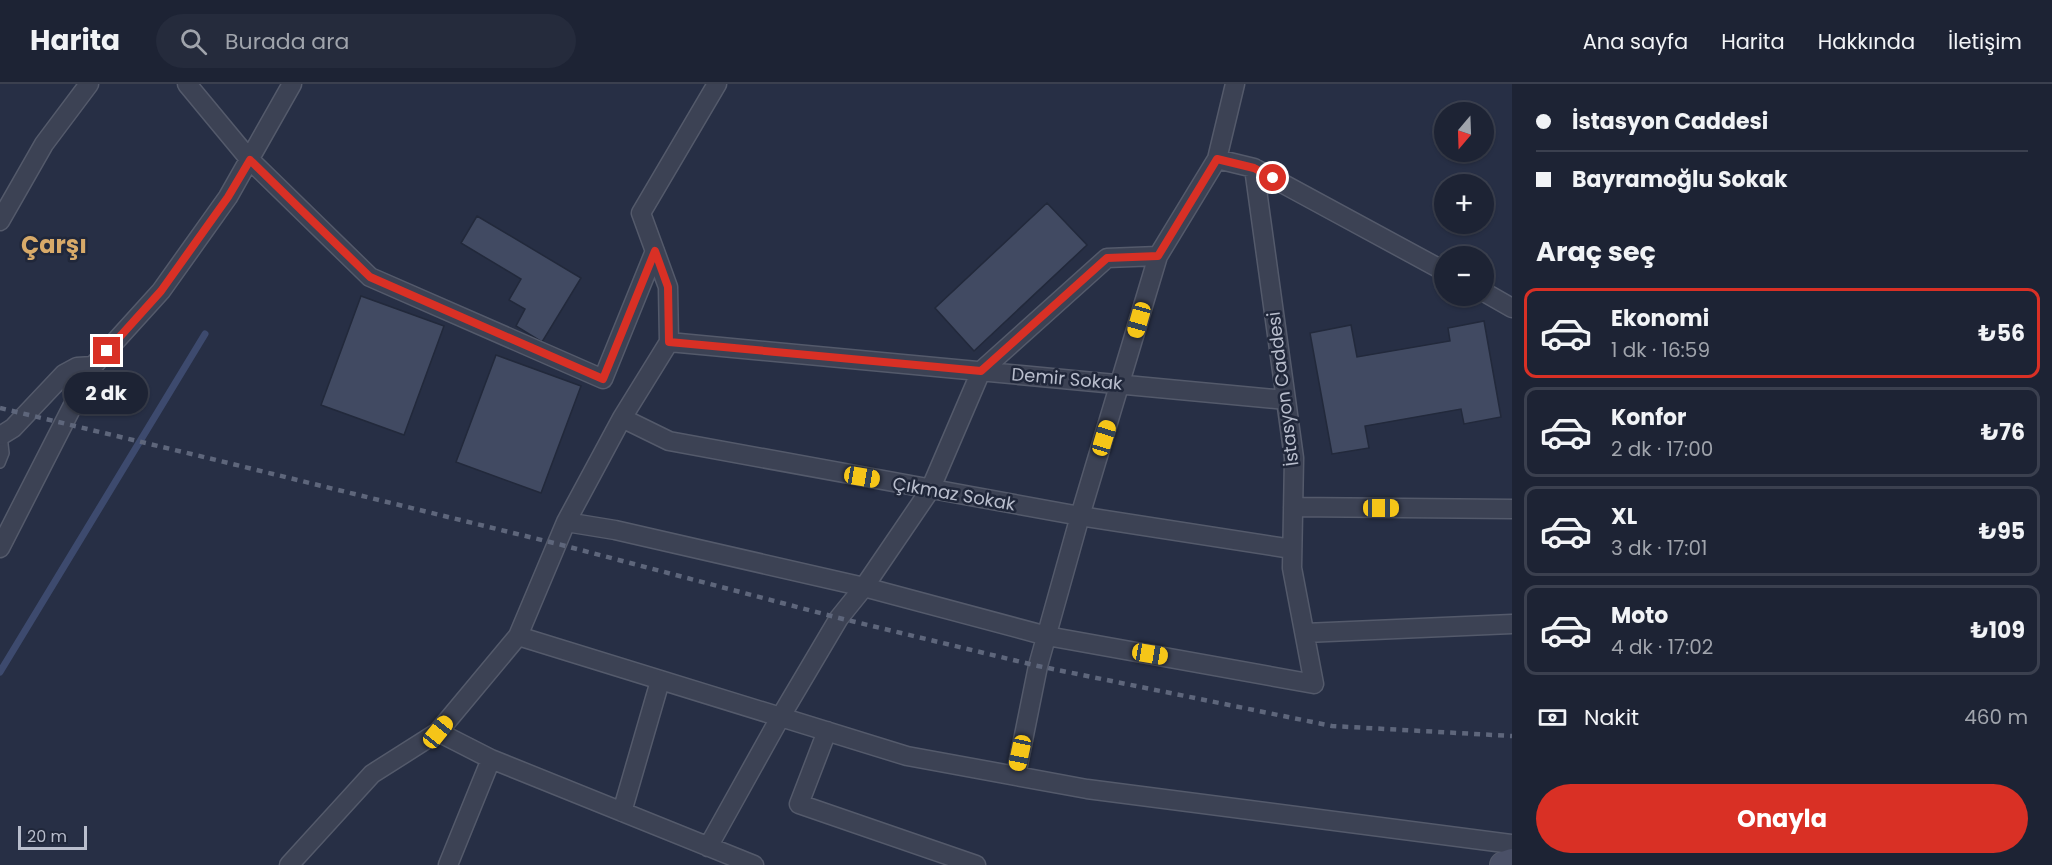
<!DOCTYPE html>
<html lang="tr">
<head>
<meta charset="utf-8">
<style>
	:root { --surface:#1d2334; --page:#252b3c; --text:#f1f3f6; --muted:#a0a4ac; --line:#3b404f; --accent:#d93025 }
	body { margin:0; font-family:Poppins,sans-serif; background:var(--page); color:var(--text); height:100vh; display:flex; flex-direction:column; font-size:22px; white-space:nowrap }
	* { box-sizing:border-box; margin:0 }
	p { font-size:20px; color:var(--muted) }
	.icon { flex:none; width:33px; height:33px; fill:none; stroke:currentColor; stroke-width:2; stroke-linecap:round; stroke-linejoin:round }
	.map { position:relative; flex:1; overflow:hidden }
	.details { display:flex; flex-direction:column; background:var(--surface); width:540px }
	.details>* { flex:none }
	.banner { display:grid; align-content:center; height:132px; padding:0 24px; background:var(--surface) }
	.needle { width:39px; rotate:199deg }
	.tools { position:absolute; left:1434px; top:18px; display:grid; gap:12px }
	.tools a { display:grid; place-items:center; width:60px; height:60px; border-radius:50%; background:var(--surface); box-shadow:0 2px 4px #0004,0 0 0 2px var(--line); font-size:30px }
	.scale { position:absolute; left:18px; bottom:15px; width:69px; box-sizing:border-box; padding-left:6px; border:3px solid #b9becd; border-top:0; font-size:16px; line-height:21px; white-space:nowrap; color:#b9becd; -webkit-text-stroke:4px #20273a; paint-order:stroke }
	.end { position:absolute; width:27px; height:27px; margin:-14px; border:8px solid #d93025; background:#fff; box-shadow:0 0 0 3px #fff }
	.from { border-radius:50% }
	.bubble { position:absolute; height:42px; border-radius:21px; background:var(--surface); box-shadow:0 2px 4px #0004,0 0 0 2px var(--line); font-size:20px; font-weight:700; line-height:42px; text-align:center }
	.car { position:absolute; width:18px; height:36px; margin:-18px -9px; border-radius:8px; box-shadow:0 0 4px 2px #0007; background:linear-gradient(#f5c518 24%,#345 0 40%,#f5c518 0 76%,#345 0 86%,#f5c518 0) }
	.banner b { display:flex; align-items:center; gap:21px; height:57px; font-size:22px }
	.banner b+b { border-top:2px solid var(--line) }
	.banner i { width:15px; height:15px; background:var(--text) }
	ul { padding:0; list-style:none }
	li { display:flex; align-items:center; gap:18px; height:90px; margin:0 12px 9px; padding:0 12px; border:3px solid var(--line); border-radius:12px }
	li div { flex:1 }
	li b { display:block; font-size:22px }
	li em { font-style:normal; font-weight:700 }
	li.on { border-color:var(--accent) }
	li>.icon { width:54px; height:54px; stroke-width:1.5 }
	h2 { padding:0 24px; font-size:27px; line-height:72px }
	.pay { display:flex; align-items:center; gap:15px; height:66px; padding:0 24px; font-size:22px }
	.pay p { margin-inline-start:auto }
	.primary-button { display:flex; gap:12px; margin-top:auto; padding:12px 24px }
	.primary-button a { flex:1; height:69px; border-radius:36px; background:var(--accent); color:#fff; font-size:24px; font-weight:700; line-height:69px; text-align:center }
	header { display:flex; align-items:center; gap:36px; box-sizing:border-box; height:84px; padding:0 30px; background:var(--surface); border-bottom:2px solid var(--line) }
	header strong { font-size:28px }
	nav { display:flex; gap:33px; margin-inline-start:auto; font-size:21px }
	.search { width:420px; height:54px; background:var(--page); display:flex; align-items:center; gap:15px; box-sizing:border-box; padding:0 21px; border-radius:33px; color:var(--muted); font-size:22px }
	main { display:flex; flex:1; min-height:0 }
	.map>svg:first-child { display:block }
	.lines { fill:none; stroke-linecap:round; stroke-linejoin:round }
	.stream { stroke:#3d4a6e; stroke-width:7 }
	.building { fill:#414a62; stroke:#22293b; stroke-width:1.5 }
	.lane-casing { stroke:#545a6b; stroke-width:12 }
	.street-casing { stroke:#545a6b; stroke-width:21 }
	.secondary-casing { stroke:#545a6b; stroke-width:28 }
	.lane { stroke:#3c4254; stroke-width:9 }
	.street { stroke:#3c4254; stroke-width:18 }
	.secondary { stroke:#4a5067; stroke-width:26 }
	.rail { stroke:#5e667b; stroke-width:4.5; stroke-dasharray:6 6; stroke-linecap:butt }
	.route { stroke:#d93025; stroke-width:8 }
	.labels { text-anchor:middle; stroke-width:5; stroke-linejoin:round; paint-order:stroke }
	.street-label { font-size:18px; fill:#b9becd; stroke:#20273a }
	.district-label { font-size:24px; font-weight:bold; fill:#d8aa69; stroke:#20273a }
</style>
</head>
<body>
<header>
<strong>Harita</strong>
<div class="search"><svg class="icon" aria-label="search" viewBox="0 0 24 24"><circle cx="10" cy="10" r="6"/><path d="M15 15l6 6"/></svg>Burada ara</div>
<nav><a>Ana sayfa</a><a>Harita</a><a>Hakkında</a><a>İletişim</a></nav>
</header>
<main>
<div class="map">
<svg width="1512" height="781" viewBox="0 0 1512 781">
	<rect width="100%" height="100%" fill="#272f45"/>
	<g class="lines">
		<path class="stream" d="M0,588L205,250"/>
	</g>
	<path class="building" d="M1047,119L1087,161L974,267L935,224Z
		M477,132L581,194L542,258L516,242L525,225L509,216L521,195L461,159Z
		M361,212L444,242L404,351L321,321Z
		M1484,237L1501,333L1464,340L1461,325L1365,342L1369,364L1332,370L1310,249L1351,241L1357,273L1450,257L1448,244Z
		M496,271L581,302L541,409L456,378Z"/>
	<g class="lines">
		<g class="lane-casing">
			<path id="lane" d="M0,379L4,369L2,351"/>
		</g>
		<g class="street-casing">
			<path id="street" d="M187,0L250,76L370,193L603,295L655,167
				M1254,84L1444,187
				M0,137L44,60L89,0
				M1484,208L1512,224
				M669,258L1286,316
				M622,334L669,357L1080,432L1292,465
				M0,352L13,344L64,290L77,283L93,282
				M1293,423L1512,425
				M566,438L615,446L864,503L1047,552L1314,600L1292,484L1294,374L1254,84L1217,75
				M0,464L93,282L161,207L228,113L292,0
				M1305,549L1512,540
				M518,552L907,672L1087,705L1512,760
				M827,647L799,720L976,781
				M438,648L518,552L566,438L622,334L669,258L668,203L641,129L717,0
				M1016,691L1038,582L1080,432L1158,172L1217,75L1235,0
				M622,728L660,597
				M708,763L781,632L839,534L864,503L930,406L981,287L1107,174L1158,172
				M289,781L372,690L438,648L491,675
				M448,781L491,675L754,781"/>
		</g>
		<g class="secondary-casing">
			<path id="secondary" d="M1503,781L1512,778"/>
		</g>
		<use href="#lane" class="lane"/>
		<use href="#street" class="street"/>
		<use href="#secondary" class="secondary"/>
		<path class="rail" d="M0,324L208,374L558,460L839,534L1038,582L1332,642L1512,652"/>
	</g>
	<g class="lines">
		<path class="route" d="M107,267L161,207L228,113L250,76L370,193L603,295L655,167L668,203L669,258L981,287L1107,174L1158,172L1217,75L1254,84L1273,94"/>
	</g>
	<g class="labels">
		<g class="street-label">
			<text transform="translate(1067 295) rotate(5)" y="6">Demir Sokak</text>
			<text transform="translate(1283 305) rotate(-97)" y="6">İstasyon Caddesi</text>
			<text transform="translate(954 410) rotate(10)" y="6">Çıkmaz Sokak</text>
		</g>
		<g class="district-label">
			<text x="54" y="169">Çarşı</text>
		</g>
	</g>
</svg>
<div class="tools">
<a><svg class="needle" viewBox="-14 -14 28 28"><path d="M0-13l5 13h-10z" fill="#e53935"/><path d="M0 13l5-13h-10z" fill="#a0a4ac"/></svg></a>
<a>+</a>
<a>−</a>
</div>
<div class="scale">20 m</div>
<i class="end from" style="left:1273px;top:94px"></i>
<i class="end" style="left:107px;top:267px"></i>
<div class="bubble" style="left:64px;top:288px;width:84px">2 dk</div>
<i class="car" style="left:1139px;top:236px;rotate:196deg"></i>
<i class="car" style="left:1104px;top:354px;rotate:17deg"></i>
<i class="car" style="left:862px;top:393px;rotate:100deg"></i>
<i class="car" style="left:1381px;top:424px;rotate:90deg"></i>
<i class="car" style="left:1150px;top:570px;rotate:100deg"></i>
<i class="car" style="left:438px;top:648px;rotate:39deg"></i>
<i class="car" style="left:1020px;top:669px;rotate:192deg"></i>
</div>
<section class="details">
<div class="banner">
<b><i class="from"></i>İstasyon Caddesi</b>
<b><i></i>Bayramoğlu Sokak</b>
</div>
<h2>Araç seç</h2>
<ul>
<li class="on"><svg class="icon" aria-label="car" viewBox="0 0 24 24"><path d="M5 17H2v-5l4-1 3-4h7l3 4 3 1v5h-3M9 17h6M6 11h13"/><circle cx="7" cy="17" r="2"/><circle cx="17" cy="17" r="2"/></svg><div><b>Ekonomi</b><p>1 dk · 16:59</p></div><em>₺56</em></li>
<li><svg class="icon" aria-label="car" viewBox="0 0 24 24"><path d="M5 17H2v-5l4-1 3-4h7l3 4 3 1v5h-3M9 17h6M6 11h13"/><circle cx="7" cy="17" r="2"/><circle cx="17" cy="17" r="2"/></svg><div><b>Konfor</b><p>2 dk · 17:00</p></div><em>₺76</em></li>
<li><svg class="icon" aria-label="car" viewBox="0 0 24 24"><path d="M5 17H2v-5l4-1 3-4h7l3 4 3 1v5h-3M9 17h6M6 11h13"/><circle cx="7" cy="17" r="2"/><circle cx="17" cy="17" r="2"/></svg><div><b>XL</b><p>3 dk · 17:01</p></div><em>₺95</em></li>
<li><svg class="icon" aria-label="car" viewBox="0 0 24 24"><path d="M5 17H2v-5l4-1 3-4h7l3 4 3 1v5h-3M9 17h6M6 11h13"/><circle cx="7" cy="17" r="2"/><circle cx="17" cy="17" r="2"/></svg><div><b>Moto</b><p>4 dk · 17:02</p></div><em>₺109</em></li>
</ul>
<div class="pay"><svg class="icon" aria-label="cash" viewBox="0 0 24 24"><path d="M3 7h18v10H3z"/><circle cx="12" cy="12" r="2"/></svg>Nakit<p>460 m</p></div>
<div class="primary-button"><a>Onayla</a></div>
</section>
</main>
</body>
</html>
